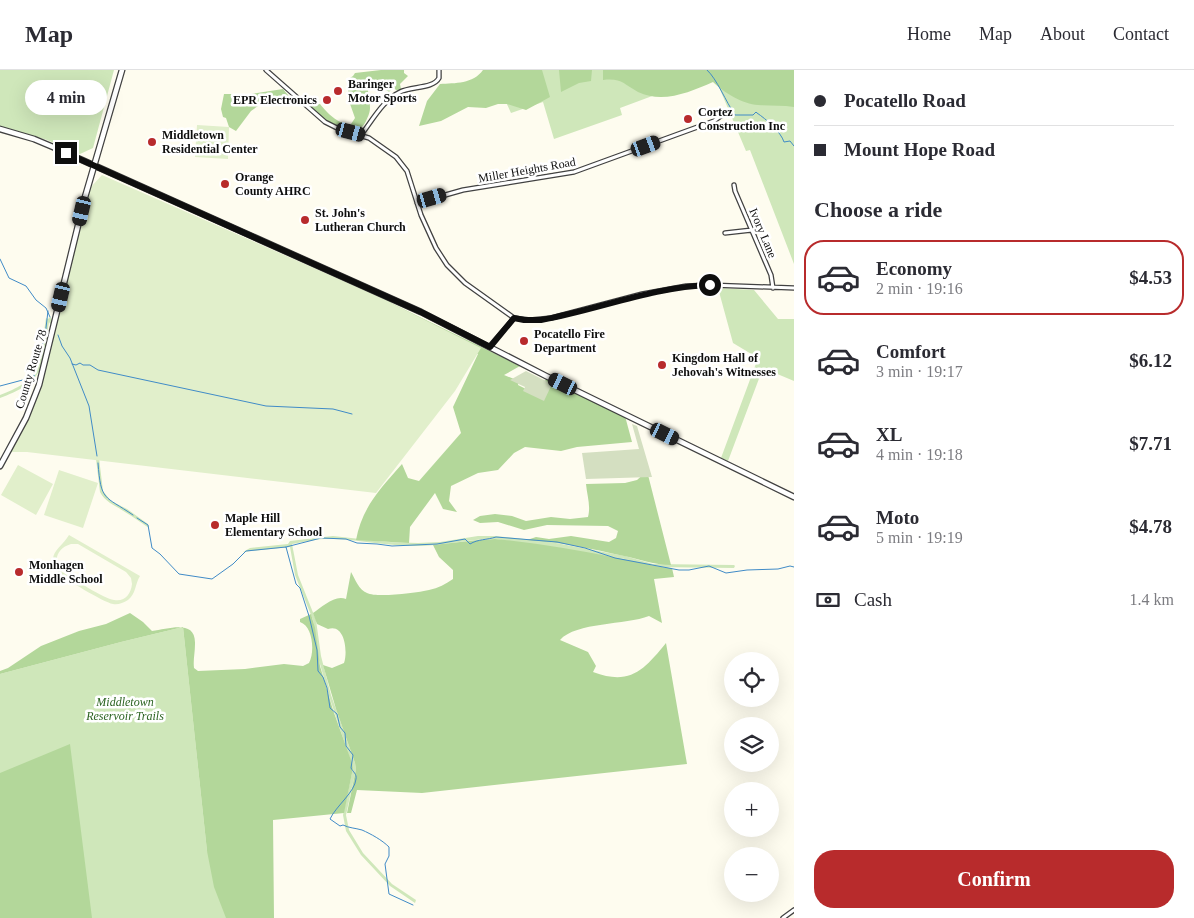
<!DOCTYPE html>
<html lang="en">
<head>
<meta charset="utf-8">
<style>
	:root { --surface:#fff; --page:#f2f2f3; --text:#2b2b33; --muted:#7c7c81; --line:#e1e1e2; --accent:#b82b2c }
	body { margin:0; font-family:Georgia,serif; background:var(--page); color:var(--text); height:100vh; display:flex; flex-direction:column; font-size:19px; white-space:nowrap }
	* { box-sizing:border-box; margin:0 }
	p { font-size:16px; color:var(--muted) }
	.icon { flex:none; width:28px; height:28px; fill:none; stroke:currentColor; stroke-width:2; stroke-linecap:round; stroke-linejoin:round }
	.map { position:relative; flex:1; overflow:hidden }
	.sheet { display:flex; flex-direction:column; background:var(--surface); width:400px }
	.sheet>* { flex:none }
	.banner { display:grid; align-content:center; height:110px; padding:0 20px; background:var(--surface) }
	.buttons { position:absolute; left:724px; top:582px; display:grid; gap:10px }
	.buttons a { display:grid; place-items:center; width:55px; height:55px; border-radius:50%; background:var(--surface); box-shadow:0 5px 20px #0002; font-size:25px }
	.end { position:absolute; width:22px; height:22px; margin:-11px; border:6px solid #0e0e0e; background:#fff; box-shadow:0 0 0 2px #fff }
	.from { border-radius:50% }
	.bubble { position:absolute; height:35px; border-radius:18px; background:var(--surface); box-shadow:0 5px 20px #0002; font-size:16px; font-weight:800; line-height:35px; text-align:center }
	.car { position:absolute; width:15px; height:30px; margin:-15px -8px; border-radius:6px; box-shadow:0 0 4px 1px #0007; background:linear-gradient(#222 24%,#8ab4d8 0 40%,#222 0 76%,#8ab4d8 0 86%,#222 0) }
	.banner b { display:flex; align-items:center; gap:18px; height:48px; font-size:19px }
	.banner b+b { border-top:1px solid var(--line) }
	.banner i { width:12px; height:12px; background:var(--text) }
	ul { padding:0; list-style:none }
	li { display:flex; align-items:center; gap:15px; height:75px; margin:0 10px 8px; padding:0 10px; border:2px solid transparent; border-radius:20px }
	li div { flex:1 }
	li b { display:block; font-size:19px }
	li em { font-style:normal; font-weight:800 }
	li.current { border-color:var(--accent) }
	li>.icon { width:45px; height:45px; stroke-width:1.5 }
	h2 { padding:0 20px; font-size:22px; line-height:60px }
	.pay { display:flex; align-items:center; gap:12px; height:55px; padding:0 20px; font-size:19px }
	.pay p { margin-inline-start:auto }
	.primary-button { display:flex; gap:10px; margin-top:auto; padding:10px 20px }
	.primary-button a { flex:1; height:58px; border-radius:20px; background:var(--accent); color:#fff; font-size:20px; font-weight:800; line-height:58px; text-align:center }
	header { display:flex; align-items:center; gap:30px; box-sizing:border-box; height:70px; padding:0 25px; background:var(--surface); border-bottom:1px solid var(--line) }
	header strong { font-size:24px }
	nav { display:flex; gap:28px; margin-inline-start:auto; font-size:18px }
	main { display:flex; flex:1; min-height:0 }
	.map>svg:first-child { display:block }
	.green { fill:#cfe7ba }
	.forest { fill:#b3d79a }
	.cemetery { fill:#d4dfc1 }
	.pitch { fill:#e1efcb; fill-rule:evenodd }
	.lines { fill:none; stroke-linecap:round; stroke-linejoin:round }
	.stream { stroke:#408bc7; stroke-width:1 }
	.minor-casing { stroke:#414141; stroke-width:5.5 }
	.tertiary-casing { stroke:#414141; stroke-width:7 }
	.minor { stroke:#fff; stroke-width:3 }
	.tertiary { stroke:#fff; stroke-width:4.5 }
	.route { stroke:#0e0e0e; stroke-width:6 }
	.poi-dot { fill:#b82b2c; stroke:#fff; stroke-width:2 }
	.labels { text-anchor:middle; stroke-width:5; stroke-linejoin:round; paint-order:stroke }
	.poi-label { font-size:12px; font-weight:bold; fill:#0e0e0e; stroke:#fff; text-anchor:start }
	.street-label { font-size:12px; fill:#0e0e0e; stroke:#fff }
	.park-label { font-size:12px; font-style:italic; fill:#2b6321; stroke:#fff }
</style>
</head>
<body>
<header>
<strong>Map</strong>
<nav><a>Home</a><a>Map</a><a>About</a><a>Contact</a></nav>
</header>
<main>
<div class="map">
<svg width="794" height="848" viewBox="0 0 794 848">
	<rect width="100%" height="100%" fill="#fefcef"/>
	<path class="green" d="M0,0H114L93,78L80,84L47,70L0,56Z
		M491,0H794V194L750,80L746,81L716,10L698,9L620,38L622,45L554,69L543,32L511,43Z
		M718,218L754,220L778,249H794V311L763,298L728,391L721,388L758,288L733,273Z
		M50,247L59,260L94,347L103,421L111,431L127,439L148,454L149,458C141,453 134,447 125,442C115,435 106,433 100,422L91,347L56,262L49,252L42,296C33,315 18,321 0,328V325C17,318 30,313 39,295L46,248L48,249Z
		M333,466L387,472L418,473L440,472L478,466H495L545,471L625,486L653,494L734,495L735,496L734,498L653,497L625,489L495,469C468,469 442,476 415,476C388,476 361,470 334,469C320,468 306,472 292,474L298,505L316,550L321,586L331,625L355,693L356,699L346,745L349,760L363,783L392,814L416,830L415,833L390,816L361,785L346,761L343,745L353,698L329,626L318,587L313,550L295,505L290,477L243,482L250,478L288,474L290,471Z
		M183,557L207,781L274,848H0V604L121,572Z"/>
	<path class="forest" d="M381,0H404V3L408,6L400,14L401,19L398,21L393,18L389,22L375,13L367,14C368,22 370,31 370,38C370,43 367,49 365,53C352,74 320,46 308,36L320,34C327,43 339,55 351,54L355,48L349,31L347,10L353,6L355,3Z
		M483,0H542L550,27L526,40L507,34H498L486,38L468,37L441,51L419,56L427,31L440,14C455,13 473,14 483,0Z
		M559,0H592L591,11L579,13L561,22Z
		M603,0H794V37C782,35 770,36 758,35C743,34 724,23 713,12C690,22 663,34 638,22C623,14 622,8 603,10Z
		M283,19L293,31L258,36L251,41L236,61L229,57L226,48L223,47L221,39L224,24H251Z
		M78,179L389,231L391,233L520,296L504,305L519,311L518,315L538,325L546,309L625,346L632,372L577,377L561,381L525,377L514,383L498,400L478,403L451,416L449,431L457,442L443,439L435,423L410,457L409,473L356,470C362,437 381,418 402,394L408,408L419,411L461,363L453,337L478,284Z
		M647,401L671,495C654,495 640,489 624,486C593,479 560,472 527,470L536,467L549,469L571,466L609,472L616,468L618,461L608,456L547,455L524,460L498,452L480,453L473,450L480,446L495,444L512,446L526,451L551,447L570,449L588,447C591,435 587,426 586,414L625,413L637,410Z
		M495,469C537,473 577,480 618,488C637,491 653,497 672,498L674,507L654,509L662,553L649,546C626,555 576,552 560,570L588,582L596,596L593,602C630,616 644,600 666,573L687,694L422,723L357,720L351,743H347L356,699L355,693L336,639L323,595L332,598L344,593C348,582 345,553 328,559L317,554L313,543C322,537 335,524 346,529L351,502C355,509 359,520 367,523C377,528 416,523 429,520C438,518 446,514 453,509V500L439,487L433,475L478,470Z
		M130,543L143,552L152,561C169,559 196,549 195,574C195,583 193,590 194,598L198,601L245,599L284,594L303,596L309,593C315,582 313,556 300,552V549L311,544L315,558L320,596L333,640L352,693L353,698L344,743L273,750L274,848H226L214,817L207,781L183,557L121,572L0,604V601L8,598L41,576L79,561L106,554Z
		M70,674L92,848H0V703Z"/>
	<path class="cemetery" d="M526,301L552,314L544,331L523,321L525,317L510,310Z
		M632,354L637,356L652,407L586,409L582,383L639,379Z"/>
	<path class="pitch" d="M197,55L229,57L228,89L195,87Z
		M102,105L389,231L391,233L481,278L455,321L376,423L27,382H8L37,319L89,119Z
		M18,395L53,414L36,445L1,425Z
		M59,400L98,413L83,458L44,445Z
		M69,465L140,506C135,514 136,524 128,530C123,533 118,535 113,534C103,532 65,509 58,502C45,483 61,479 69,465ZM71,474H78L126,502L131,508L132,514C131,524 125,532 114,530C104,529 73,508 62,502C52,491 57,478 71,474Z"/>
	<g class="lines">
		<path class="stream" d="M707,0C717,9 726,32 735,45H753L756,42L757,43C766,49 781,62 784,72L790,71L794,76
			M0,189L9,208L26,216L36,230L46,238L50,247
			M58,265L62,276L70,288L89,336L97,386
			M72,294L76,295L80,293L83,295H90L98,300L266,336L333,339L352,344
			M0,316L34,307V302L45,266L48,241
			M98,393C101,432 104,425 133,445
			M137,448L148,455L152,478L160,484L179,504L212,509L233,494L246,481L286,477L296,514L300,518L309,546L317,580L318,601L323,607L327,618L330,638L337,644L340,657L345,663L346,676L353,685L351,698C353,702 357,704 356,709C355,722 336,736 330,749L340,756L343,755C349,758 355,758 362,760C371,764 382,770 389,777V786L385,794L389,824L413,835
			M286,477L321,468L346,469L357,473L377,474L392,476L437,474L465,469L470,474C478,469 487,470 496,467L557,472L585,478L615,488L679,500H689L709,496L726,503L747,500L778,499L790,496L794,497"/>
		<g class="minor-casing">
			<path id="minor" d="M266,0L325,52L341,60L369,68L396,87L407,101L421,145L436,178L447,195L465,213L514,248L530,250L551,248L642,224L686,216L710,215L794,218
				M361,65C372,51 383,30 400,22C411,16 433,19 439,8V0
				M734,115L735,121L771,205L773,218
				M417,133L463,120L574,102L714,51L722,45
				M725,163L752,160
				M489,277L514,248
				M783,848L794,840"/>
		</g>
		<g class="tertiary-casing">
			<path id="tertiary" d="M0,59L34,69L53,77L421,242L546,306L794,427
				M0,396L26,348L39,315L85,127L122,0"/>
		</g>
		<use href="#minor" class="minor"/>
		<use href="#tertiary" class="tertiary"/>
	</g>
	<g class="lines">
		<path class="route" d="M66,83L421,242L490,277L514,248L524,250H541C598,240 651,217 710,215"/>
	</g>
	<g class="poi-dot">
		<circle cx="338" cy="21" r="5"/>
		<circle cx="327" cy="30" r="5"/>
		<circle cx="688" cy="49" r="5"/>
		<circle cx="152" cy="72" r="5"/>
		<circle cx="225" cy="114" r="5"/>
		<circle cx="305" cy="150" r="5"/>
		<circle cx="524" cy="271" r="5"/>
		<circle cx="662" cy="295" r="5"/>
		<circle cx="215" cy="455" r="5"/>
		<circle cx="19" cy="502" r="5"/>
	</g>
	<g class="labels">
		<g class="poi-label">
			<text x="348" y="18">Baringer<tspan x="348" dy="14">Motor Sports</tspan></text>
			<text x="317" y="34" text-anchor="end">EPR Electronics</text>
			<text x="698" y="46">Cortez<tspan x="698" dy="14">Construction Inc</tspan></text>
			<text x="162" y="69">Middletown<tspan x="162" dy="14">Residential Center</tspan></text>
			<text x="235" y="111">Orange<tspan x="235" dy="14">County AHRC</tspan></text>
			<text x="315" y="147">St. John's<tspan x="315" dy="14">Lutheran Church</tspan></text>
			<text x="534" y="268">Pocatello Fire<tspan x="534" dy="14">Department</tspan></text>
			<text x="672" y="292">Kingdom Hall of<tspan x="672" dy="14">Jehovah's Witnesses</tspan></text>
			<text x="225" y="452">Maple Hill<tspan x="225" dy="14">Elementary School</tspan></text>
			<text x="29" y="499">Monhagen<tspan x="29" dy="14">Middle School</tspan></text>
		</g>
		<g class="street-label">
			<text transform="translate(527 100) rotate(-10)" y="4">Miller Heights Road</text>
			<text transform="translate(763 163) rotate(67)" y="4">Ivory Lane</text>
			<text transform="translate(31 299) rotate(-73)" y="4">County Route 78</text>
		</g>
		<g class="park-label">
			<text x="125" y="636">Middletown<tspan x="125" dy="14">Reservoir Trails</tspan></text>
		</g>
	</g>
</svg>
<div class="buttons">
<a><svg class="icon" aria-label="locate" viewBox="0 0 24 24"><circle cx="12" cy="12" r="6"/><path d="M12 2v4M12 18v4M2 12h4M18 12h4"/></svg></a>
<a><svg class="icon" aria-label="layers" viewBox="0 0 24 24"><path d="M12 4l9 5-9 5-9-5zM3 14l9 5 9-5"/></svg></a>
<a>+</a>
<a>−</a>
</div>
<i class="end from" style="left:710px;top:215px"></i>
<i class="end" style="left:66px;top:83px"></i>
<div class="bubble" style="left:25px;top:10px;width:82px">4 min</div>
<i class="car" style="left:351px;top:62px;rotate:105deg"></i>
<i class="car" style="left:646px;top:76px;rotate:70deg"></i>
<i class="car" style="left:432px;top:128px;rotate:74deg"></i>
<i class="car" style="left:82px;top:141px;rotate:193deg"></i>
<i class="car" style="left:61px;top:227px;rotate:193deg"></i>
<i class="car" style="left:563px;top:314px;rotate:296deg"></i>
<i class="car" style="left:665px;top:364px;rotate:116deg"></i>
</div>
<section class="sheet">
<div class="banner">
<b><i class="from"></i>Pocatello Road</b>
<b><i></i>Mount Hope Road</b>
</div>
<h2>Choose a ride</h2>
<ul>
<li class="current"><svg class="icon" aria-label="car" viewBox="0 0 24 24"><path d="M5 17H2v-5l4-1 3-4h7l3 4 3 1v5h-3M9 17h6M6 11h13"/><circle cx="7" cy="17" r="2"/><circle cx="17" cy="17" r="2"/></svg><div><b>Economy</b><p>2 min · 19:16</p></div><em>$4.53</em></li>
<li><svg class="icon" aria-label="car" viewBox="0 0 24 24"><path d="M5 17H2v-5l4-1 3-4h7l3 4 3 1v5h-3M9 17h6M6 11h13"/><circle cx="7" cy="17" r="2"/><circle cx="17" cy="17" r="2"/></svg><div><b>Comfort</b><p>3 min · 19:17</p></div><em>$6.12</em></li>
<li><svg class="icon" aria-label="car" viewBox="0 0 24 24"><path d="M5 17H2v-5l4-1 3-4h7l3 4 3 1v5h-3M9 17h6M6 11h13"/><circle cx="7" cy="17" r="2"/><circle cx="17" cy="17" r="2"/></svg><div><b>XL</b><p>4 min · 19:18</p></div><em>$7.71</em></li>
<li><svg class="icon" aria-label="car" viewBox="0 0 24 24"><path d="M5 17H2v-5l4-1 3-4h7l3 4 3 1v5h-3M9 17h6M6 11h13"/><circle cx="7" cy="17" r="2"/><circle cx="17" cy="17" r="2"/></svg><div><b>Moto</b><p>5 min · 19:19</p></div><em>$4.78</em></li>
</ul>
<div class="pay"><svg class="icon" aria-label="cash" viewBox="0 0 24 24"><path d="M3 7h18v10H3z"/><circle cx="12" cy="12" r="2"/></svg>Cash<p>1.4 km</p></div>
<div class="primary-button"><a>Confirm</a></div>
</section>
</main>
</body>
</html>
